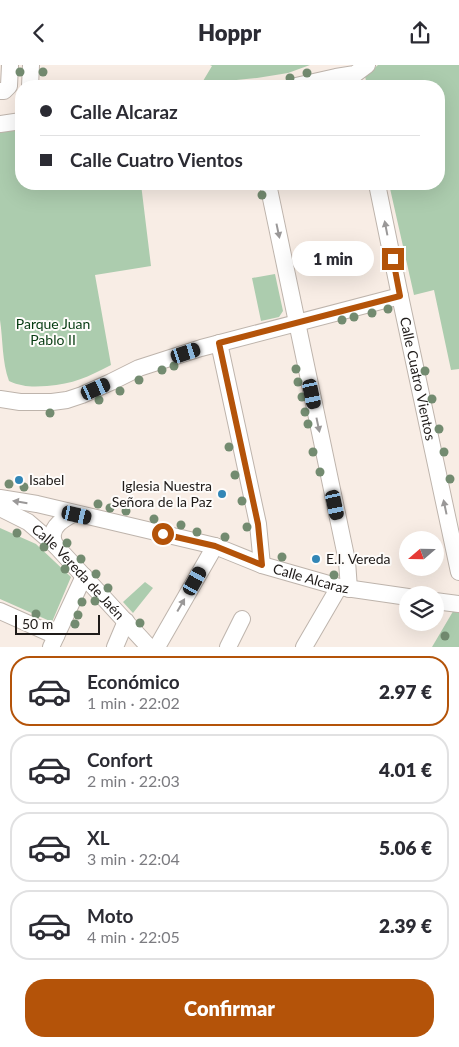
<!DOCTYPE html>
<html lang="es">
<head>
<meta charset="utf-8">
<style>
	:root { --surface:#fff; --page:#f2f2f3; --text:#2b2b33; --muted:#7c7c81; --line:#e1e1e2; --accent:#b45309 }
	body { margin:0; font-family:Lato,sans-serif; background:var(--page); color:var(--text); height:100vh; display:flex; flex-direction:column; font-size:19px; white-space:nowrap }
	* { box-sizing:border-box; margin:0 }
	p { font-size:16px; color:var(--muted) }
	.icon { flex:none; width:28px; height:28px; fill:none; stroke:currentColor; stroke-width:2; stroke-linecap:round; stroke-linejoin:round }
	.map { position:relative; height:582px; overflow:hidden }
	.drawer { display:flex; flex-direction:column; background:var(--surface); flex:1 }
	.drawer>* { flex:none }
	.hud { position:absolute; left:15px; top:15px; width:430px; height:110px; border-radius:20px; box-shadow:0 5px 20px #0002; display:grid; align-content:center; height:110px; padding:0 25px; background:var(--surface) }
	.needle { width:32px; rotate:250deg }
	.controls { position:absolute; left:399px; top:466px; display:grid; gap:10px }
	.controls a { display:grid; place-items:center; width:45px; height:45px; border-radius:50%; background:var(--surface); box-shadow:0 5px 20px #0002; font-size:25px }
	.scale { position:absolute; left:15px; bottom:12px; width:85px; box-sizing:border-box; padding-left:5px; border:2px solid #1f1b19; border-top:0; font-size:14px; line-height:18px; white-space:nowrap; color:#1f1b19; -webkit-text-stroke:4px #fefcfa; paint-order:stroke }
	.end { position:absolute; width:22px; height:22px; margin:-11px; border:6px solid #b45309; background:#fff; box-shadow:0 0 0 2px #fff }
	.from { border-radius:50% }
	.bubble { position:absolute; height:35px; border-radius:18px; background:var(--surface); box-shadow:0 5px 20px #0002; font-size:16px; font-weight:800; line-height:35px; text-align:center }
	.car { position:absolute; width:15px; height:30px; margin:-15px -8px; border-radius:6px; box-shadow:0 0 4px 1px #0007; background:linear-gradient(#222 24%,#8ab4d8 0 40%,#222 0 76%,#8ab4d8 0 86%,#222 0) }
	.hud b { display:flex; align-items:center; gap:18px; height:48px; font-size:19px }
	.hud b+b { border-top:1px solid var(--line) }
	.hud i { width:12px; height:12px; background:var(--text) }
	ul { padding:9px 0 0; list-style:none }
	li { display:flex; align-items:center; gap:15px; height:70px; margin:0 10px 8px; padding:0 15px; border:2px solid var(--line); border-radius:20px }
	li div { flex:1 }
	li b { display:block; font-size:19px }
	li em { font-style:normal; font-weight:800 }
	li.current { border-color:var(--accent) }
	li>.icon { width:45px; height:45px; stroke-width:1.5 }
	.primary-button { display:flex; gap:10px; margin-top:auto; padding:10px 25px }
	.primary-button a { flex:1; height:58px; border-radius:20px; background:var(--accent); color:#fff; font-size:20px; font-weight:800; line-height:58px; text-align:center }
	header { display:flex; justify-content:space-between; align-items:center; height:65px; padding:0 25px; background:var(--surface); font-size:22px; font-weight:800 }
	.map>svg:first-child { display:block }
	.green { fill:#acccae }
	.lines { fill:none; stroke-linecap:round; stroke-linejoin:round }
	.minor-casing { stroke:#beb4ac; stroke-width:18 }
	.minor { stroke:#fff; stroke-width:16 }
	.tree { fill:#738b70 }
	.oneway { fill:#9a9898 }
	.route { stroke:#b45309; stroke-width:6 }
	.poi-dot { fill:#3286b6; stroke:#fefcfa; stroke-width:2 }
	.labels { text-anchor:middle; stroke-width:4; stroke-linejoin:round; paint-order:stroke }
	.park-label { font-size:14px; fill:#063b11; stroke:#fefcfa }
	.street-label { font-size:14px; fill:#1f1b19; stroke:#fefcfa }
	.poi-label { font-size:14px; fill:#1f1b19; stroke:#fefcfa; text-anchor:start }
</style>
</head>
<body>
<header><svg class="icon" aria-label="back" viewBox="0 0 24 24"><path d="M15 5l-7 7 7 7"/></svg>Hoppr<svg class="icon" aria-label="share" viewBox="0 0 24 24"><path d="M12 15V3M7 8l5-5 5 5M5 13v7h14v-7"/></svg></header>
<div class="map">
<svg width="459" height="582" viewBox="0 0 459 582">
	<rect width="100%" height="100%" fill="#f8ede5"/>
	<path class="green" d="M210,0H310L288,8L257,13L217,17L210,21H200L212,1Z
		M378,0H459V304L451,305L434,225L414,230L389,119H439V21H367L365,11Z
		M21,63V119H65L66,123L121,119H141L151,201L95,210L111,300C88,312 73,319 47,321C33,322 22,322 9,316C2,297 3,275 0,255V66Z
		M275,209L283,246L279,252L261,256L252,213Z
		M0,463L36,479L71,512L52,557L0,534Z
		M145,517L153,523L133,548L123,537Z
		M455,543L459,544V582H432Z"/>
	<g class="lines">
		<g class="minor-casing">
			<g id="minor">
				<path d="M30,21L31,0"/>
				<path d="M296,21L336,12L355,9L367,0"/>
				<path d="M0,26H4L9,21L10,0"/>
				<path d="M0,59L21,56"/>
				<path d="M268,119L347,496L349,524"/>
				<path id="s1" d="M377,119L400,231L459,507"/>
				<path d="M219,278L258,459L262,500"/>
				<path d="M0,334L20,337H52L67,335L82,330L111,317L139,303L201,283L400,231"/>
				<path id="s2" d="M0,433L37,439L215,481L262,500L339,522L408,532"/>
				<path id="s3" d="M0,443L28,457L56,481L149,582"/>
				<path d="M56,481C55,479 53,476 53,473C51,461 64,454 73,449"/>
				<path d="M435,536L459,539"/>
				<path d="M0,546L56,571"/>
				<path d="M51,582L84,511"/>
				<path d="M115,582L126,556"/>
				<path d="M157,582L215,481"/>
				<path d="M228,582L242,554"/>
				<path d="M304,582L339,522"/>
			</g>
		</g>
		<use href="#minor" class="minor"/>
	</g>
	<g class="tree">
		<circle cx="20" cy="7" r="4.5"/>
		<circle cx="43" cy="7" r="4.5"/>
		<circle cx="307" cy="8" r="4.5"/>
		<circle cx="290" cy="13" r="4.5"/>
		<circle cx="262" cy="130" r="4.5"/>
		<circle cx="388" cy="244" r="4.5"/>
		<circle cx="372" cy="248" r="4.5"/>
		<circle cx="354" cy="252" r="4.5"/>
		<circle cx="342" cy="255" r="4.5"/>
		<circle cx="174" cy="301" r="4.5"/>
		<circle cx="296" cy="304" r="4.5"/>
		<circle cx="162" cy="305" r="4.5"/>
		<circle cx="425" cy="306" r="4.5"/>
		<circle cx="139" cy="315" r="4.5"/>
		<circle cx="298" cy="317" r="4.5"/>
		<circle cx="120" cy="326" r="4.5"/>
		<circle cx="302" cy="332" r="4.5"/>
		<circle cx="432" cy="334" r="4.5"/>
		<circle cx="99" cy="335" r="4.5"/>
		<circle cx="305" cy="347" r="4.5"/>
		<circle cx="50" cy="348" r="4.5"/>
		<circle cx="308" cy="359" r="4.5"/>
		<circle cx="439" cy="364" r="4.5"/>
		<circle cx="229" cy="382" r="4.5"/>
		<circle cx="313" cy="387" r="4.5"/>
		<circle cx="444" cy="387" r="4.5"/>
		<circle cx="320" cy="407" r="4.5"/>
		<circle cx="235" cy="410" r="4.5"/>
		<circle cx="450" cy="414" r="4.5"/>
		<circle cx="9" cy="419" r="4.5"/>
		<circle cx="24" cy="422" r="4.5"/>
		<circle cx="242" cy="436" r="4.5"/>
		<circle cx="98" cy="439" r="4.5"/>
		<circle cx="110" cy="443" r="4.5"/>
		<circle cx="126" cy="446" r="4.5"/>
		<circle cx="154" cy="454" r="4.5"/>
		<circle cx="181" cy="460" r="4.5"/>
		<circle cx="247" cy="462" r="4.5"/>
		<circle cx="197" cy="467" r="4.5"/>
		<circle cx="17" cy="468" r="4.5"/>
		<circle cx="225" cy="472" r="4.5"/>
		<circle cx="67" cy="478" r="4.5"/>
		<circle cx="44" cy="482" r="4.5"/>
		<circle cx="282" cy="492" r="4.5"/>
		<circle cx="81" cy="494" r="4.5"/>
		<circle cx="65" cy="504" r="4.5"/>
		<circle cx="96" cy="509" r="4.5"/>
		<circle cx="334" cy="510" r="4.5"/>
		<circle cx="108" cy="523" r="4.5"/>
		<circle cx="95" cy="536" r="4.5"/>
		<circle cx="82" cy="537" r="4.5"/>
		<circle cx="36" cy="549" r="4.5"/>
		<circle cx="78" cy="550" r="4.5"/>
		<circle cx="140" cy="558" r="4.5"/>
		<circle cx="75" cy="559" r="4.5"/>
		<circle cx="445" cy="571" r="4.5"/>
	</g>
	<defs><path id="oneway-solid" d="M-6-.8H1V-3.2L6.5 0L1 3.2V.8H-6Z" transform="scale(1.25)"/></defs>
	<g class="oneway">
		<use href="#oneway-solid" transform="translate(386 163) rotate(-101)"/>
		<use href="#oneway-solid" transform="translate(278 166) rotate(78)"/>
		<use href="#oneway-solid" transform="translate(318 360) rotate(78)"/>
		<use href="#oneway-solid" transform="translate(20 437) rotate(-171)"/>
		<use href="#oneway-solid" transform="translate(445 442) rotate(-102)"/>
		<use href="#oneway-solid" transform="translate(181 540) rotate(-60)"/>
	</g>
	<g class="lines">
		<path class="route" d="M163,469L215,481L262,500L258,459L219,278L400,231L393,194"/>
	</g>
	<g class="poi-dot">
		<circle cx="19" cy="415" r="5"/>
		<circle cx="222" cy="429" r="5"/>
		<circle cx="316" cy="494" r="5"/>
	</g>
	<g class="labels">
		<g class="park-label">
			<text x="53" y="264">Parque Juan<tspan x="53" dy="16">Pablo II</tspan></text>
		</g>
		<g class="street-label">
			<text dy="5" stroke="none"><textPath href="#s1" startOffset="199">Calle Cuatro Vientos</textPath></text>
			<text dy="5" stroke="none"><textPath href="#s3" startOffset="102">Calle Vereda de Jaén</textPath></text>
			<text dy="5" stroke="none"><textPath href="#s2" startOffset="322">Calle Alcaraz</textPath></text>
		</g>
		<g class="poi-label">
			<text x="29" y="420">Isabel</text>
			<text x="212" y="426" text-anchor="end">Iglesia Nuestra<tspan x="212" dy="16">Señora de la Paz</tspan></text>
			<text x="326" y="499">E.I. Vereda</text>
		</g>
	</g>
</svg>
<div class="controls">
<a><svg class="needle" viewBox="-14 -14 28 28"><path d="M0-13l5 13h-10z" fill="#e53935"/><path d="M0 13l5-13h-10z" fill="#7c7c81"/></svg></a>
<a><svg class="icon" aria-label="layers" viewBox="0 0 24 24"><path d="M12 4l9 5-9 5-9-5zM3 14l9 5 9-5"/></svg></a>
</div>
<div class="scale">50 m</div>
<i class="end from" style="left:163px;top:469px"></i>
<i class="end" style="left:393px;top:194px"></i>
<div class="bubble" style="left:292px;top:176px;width:82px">1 min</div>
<i class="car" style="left:186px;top:288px;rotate:72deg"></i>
<i class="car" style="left:96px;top:324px;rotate:66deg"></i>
<i class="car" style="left:312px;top:329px;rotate:168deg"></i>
<i class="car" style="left:335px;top:440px;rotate:168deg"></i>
<i class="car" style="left:77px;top:450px;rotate:103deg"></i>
<i class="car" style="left:195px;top:516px;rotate:29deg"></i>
<div class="hud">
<b><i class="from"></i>Calle Alcaraz</b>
<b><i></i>Calle Cuatro Vientos</b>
</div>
</div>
<section class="drawer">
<ul>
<li class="current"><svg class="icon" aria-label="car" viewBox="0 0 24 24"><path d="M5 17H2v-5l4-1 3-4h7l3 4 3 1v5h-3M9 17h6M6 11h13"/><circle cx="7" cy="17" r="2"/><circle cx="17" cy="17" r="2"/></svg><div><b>Económico</b><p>1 min · 22:02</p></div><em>2.97 €</em></li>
<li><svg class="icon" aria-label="car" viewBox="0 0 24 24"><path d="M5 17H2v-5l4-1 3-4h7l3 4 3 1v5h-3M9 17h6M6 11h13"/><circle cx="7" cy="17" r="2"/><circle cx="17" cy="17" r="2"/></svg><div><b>Confort</b><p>2 min · 22:03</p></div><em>4.01 €</em></li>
<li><svg class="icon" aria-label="car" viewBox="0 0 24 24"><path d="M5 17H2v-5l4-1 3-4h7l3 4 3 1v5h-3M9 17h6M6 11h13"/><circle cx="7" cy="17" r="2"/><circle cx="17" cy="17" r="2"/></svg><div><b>XL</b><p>3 min · 22:04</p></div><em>5.06 €</em></li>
<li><svg class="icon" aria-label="car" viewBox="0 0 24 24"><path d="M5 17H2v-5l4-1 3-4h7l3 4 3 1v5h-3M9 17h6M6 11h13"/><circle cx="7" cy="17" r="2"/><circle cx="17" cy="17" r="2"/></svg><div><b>Moto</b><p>4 min · 22:05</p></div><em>2.39 €</em></li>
</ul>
<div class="primary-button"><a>Confirmar</a></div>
</section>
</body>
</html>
